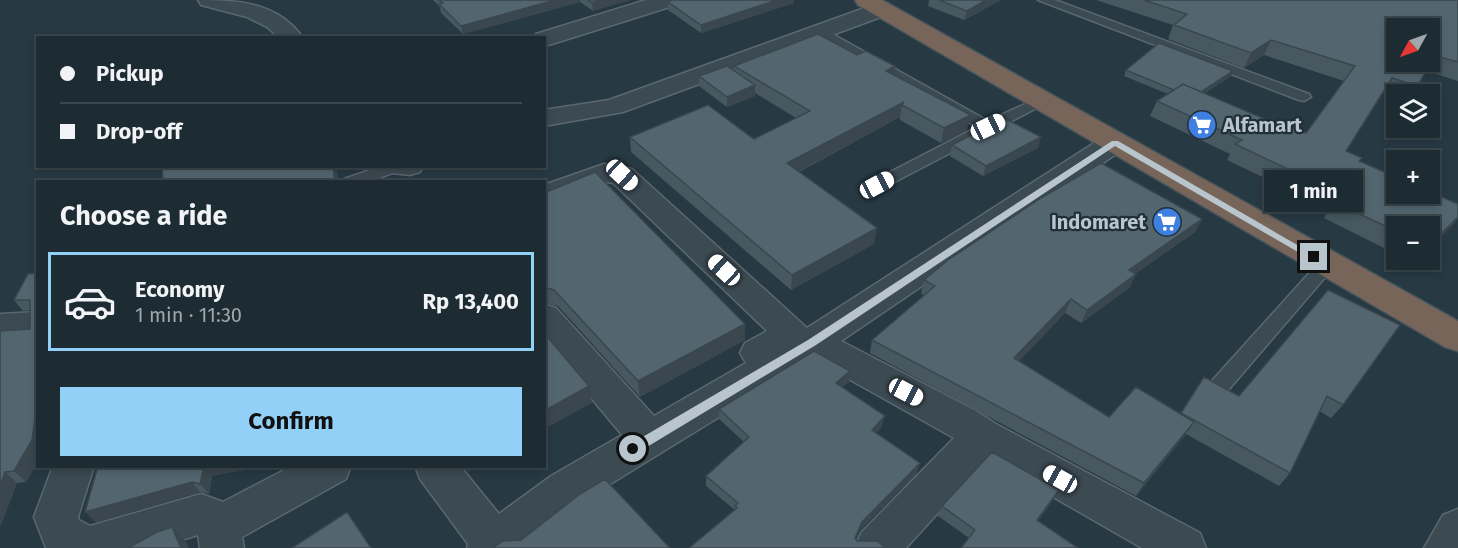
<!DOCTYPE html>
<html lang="en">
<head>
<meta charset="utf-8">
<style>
	:root { --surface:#1d2b32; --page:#2a373e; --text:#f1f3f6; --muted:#a0a7ac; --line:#3b474d; --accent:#93d0f7 }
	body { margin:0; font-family:"Fira Sans",sans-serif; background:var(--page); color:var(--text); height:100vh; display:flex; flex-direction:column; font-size:22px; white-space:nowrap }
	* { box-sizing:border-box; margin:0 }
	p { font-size:20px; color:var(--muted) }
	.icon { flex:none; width:33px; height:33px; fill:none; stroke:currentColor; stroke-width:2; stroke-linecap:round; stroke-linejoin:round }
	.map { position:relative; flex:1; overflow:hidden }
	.panel { position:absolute; left:36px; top:180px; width:510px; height:288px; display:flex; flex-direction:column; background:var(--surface); border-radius:0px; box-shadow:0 3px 9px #0003,0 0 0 2px var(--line) }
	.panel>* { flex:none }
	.hud { position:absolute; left:36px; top:36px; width:510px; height:132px; border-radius:0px; box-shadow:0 3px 9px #0003,0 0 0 2px var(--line); display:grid; align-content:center; height:132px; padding:0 24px; background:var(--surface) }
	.needle { width:39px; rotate:230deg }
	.fabs { position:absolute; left:1386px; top:18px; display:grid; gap:12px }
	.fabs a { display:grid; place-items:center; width:54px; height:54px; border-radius:0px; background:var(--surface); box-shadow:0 3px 9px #0003,0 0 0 2px var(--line); font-size:30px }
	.end { position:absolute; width:27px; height:27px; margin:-14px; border:8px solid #b9c5cc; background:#111; box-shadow:0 0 0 3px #111 }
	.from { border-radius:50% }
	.bubble { position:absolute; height:42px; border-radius:0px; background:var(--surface); box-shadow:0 3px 9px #0003,0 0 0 2px var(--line); font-size:20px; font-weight:700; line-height:42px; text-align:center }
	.car { position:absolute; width:18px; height:36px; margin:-18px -9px; border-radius:8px; box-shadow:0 0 4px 2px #0007; background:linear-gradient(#fff 24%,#345 0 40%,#fff 0 76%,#345 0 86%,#fff 0) }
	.hud b { display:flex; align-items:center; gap:21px; height:57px; font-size:22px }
	.hud b+b { border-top:2px solid var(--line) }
	.hud i { width:15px; height:15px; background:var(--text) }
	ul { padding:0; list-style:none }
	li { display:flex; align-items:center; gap:18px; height:99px; margin:0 12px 9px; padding:0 12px; border:3px solid transparent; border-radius:0px }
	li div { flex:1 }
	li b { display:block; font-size:22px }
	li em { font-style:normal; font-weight:700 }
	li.current { border-color:var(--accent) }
	li>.icon { width:54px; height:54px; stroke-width:1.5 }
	h2 { padding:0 24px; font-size:27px; line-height:72px }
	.button { display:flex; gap:12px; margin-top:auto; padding:12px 24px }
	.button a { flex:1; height:69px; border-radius:0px; background:var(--accent); color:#111; font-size:24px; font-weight:700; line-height:69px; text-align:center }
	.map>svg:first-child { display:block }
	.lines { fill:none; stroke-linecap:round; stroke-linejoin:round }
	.lane-casing { stroke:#5a6870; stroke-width:3 }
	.street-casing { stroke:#5a6870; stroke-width:3 }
	.highway-casing { stroke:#46555d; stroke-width:3 }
	.lane { fill:#3c4a52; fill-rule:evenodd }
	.street { fill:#3c4a52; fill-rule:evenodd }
	.highway { fill:#786559; fill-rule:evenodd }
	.wall { fill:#475860 }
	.shaded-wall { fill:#3a474e }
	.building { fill:#536670; stroke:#3a474e; stroke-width:1.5; fill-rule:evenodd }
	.route { fill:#b9c5cc }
	.labels { text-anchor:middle; stroke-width:4.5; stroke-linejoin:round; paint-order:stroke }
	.poi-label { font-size:20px; font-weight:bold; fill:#b9c5cc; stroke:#202f38; text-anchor:start }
</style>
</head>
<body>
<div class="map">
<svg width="1458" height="548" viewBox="0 0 1458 548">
	<rect width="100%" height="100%" fill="#273943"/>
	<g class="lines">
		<g class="lane-casing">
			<path id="lane" d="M1038,0H1055L1309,94L1311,97L1304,101L1299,100Z
				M829,32L988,121L1038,98L1043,97L1050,101L883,188H871L869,185L871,182L977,127L828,41L803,51L797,47Z
				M382,166L401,168L398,171L368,182H342L344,179Z
				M1327,258L1333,260L1336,264L1333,268L1224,395L1217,397L1210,395L1207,389L1210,383L1321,260Z"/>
		</g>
		<g class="street-casing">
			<path id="street" d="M198,0C237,0 278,2 303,38H279L267,27L247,17L201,5Z
				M646,0H679L676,5L552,44L544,46V38H534L536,34Z
				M881,2L889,4L892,9L889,14L623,112L544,126V110L609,100Z
				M1115,134L1125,136L1129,142L1125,148L841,341L976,411L996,424L1200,533L1206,548H1142L987,459L906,548H855L861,533L954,438L813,359L581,502L523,548H467L468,544L420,479L415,466H460L499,514L551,476L622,435L544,341V304L556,308L654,416L746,363L740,353L745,343L767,331L613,183L607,182L544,205V185L604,164L632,169L807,328L1105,136Z
				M378,166H424L420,172L410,175L382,172Z
				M38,312V338L0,340V314Z
				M53,466H94L78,517L79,520L90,526L201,494L223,502L292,466H351L346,479L242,537L244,548H200L198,535L154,548H46L34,517Z
				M1458,509V548H1424L1443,515Z"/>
		</g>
		<g class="highway-casing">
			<path id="highway" d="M855,0H882L1458,321V351L1445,347L858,5Z"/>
		</g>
		<use href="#lane" class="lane"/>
		<use href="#street" class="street"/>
		<use href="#highway" class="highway"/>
	</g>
	<path class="wall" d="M433,0H630L593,11L580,2L463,34L441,13L440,7Z
		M672,0H794V3L701,33L668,10V2Z
		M929,0H1001L964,20L928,6Z
		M1096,0H1458V81L1427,71L1411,94H1396V98L1382,93L1346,151L1360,161L1458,204V218L1430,248V226H1396V254L1324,218L1329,209L1227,160L1230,154L1150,116L1157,101L1168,94L1124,76L1126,70L1231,76L1205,93L1269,121L1306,133L1344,81L1264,55L1244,68L1168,39L1173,25Z
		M734,66L893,74L967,130L941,143L900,120V117L799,172L874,244L791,290L631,152L630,137L754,139L796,118L755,93V96L727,107L699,86V76L734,71Z
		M952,145L1038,148L983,176L950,156Z
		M544,193L745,340L640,397L558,306L544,303Z
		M1202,219L1195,232L1135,274L1130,287L1081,323L1065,313L1019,361L1109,417L1181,414L1204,377L1239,396L1328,290L1343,405L1331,418L1319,411L1290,473L1279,486L1186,434L1136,496L870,353L872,340L924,295L921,294L924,280Z
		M1409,260H1418L1415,263Z
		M38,273V461L26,482L17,483L0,527V331L30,329V310L23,311L14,300Z
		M850,371L849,382L842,387L882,426L876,433L917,473L859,531L856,539L857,541L735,510L706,486V476L744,442L719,419V409Z
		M212,476L209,494L200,492L96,522L85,512Z
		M1053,500L1038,521L969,538L938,516L942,506Z"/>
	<path class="shaded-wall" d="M555,0H580V2L463,34L461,26Z
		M601,0H630L593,11L592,3Z
		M777,0H794V3L701,33V25Z
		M986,0H1001L964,20L967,11Z
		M1271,40L1264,55L1244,68L1251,53Z
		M895,66L892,81L886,71Z
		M1233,71L1231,76L1190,103L1192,97Z
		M755,85V96L727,107V97Z
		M904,102L902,105L900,117L786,178L787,163Z
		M971,115L967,130L941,143L944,128Z
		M1041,137L1038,148L983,176L986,166Z
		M333,166H336L339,182H335Z
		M1458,217V218L1454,224L1430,248V245Z
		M1202,219L1195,232L1122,283L1129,270Z
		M877,228L874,244L791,290L792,275Z
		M1136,274L1130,287L1081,323L1087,310Z
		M1071,299L1065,313L1009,371L1014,358Z
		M745,324V340L640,397L638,381Z
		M850,371L849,382L835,393L836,383Z
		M589,386L592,403L544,429V411Z
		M38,398V461L26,482L14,471Z
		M885,416L882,426L869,440L872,430Z
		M1194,422L1185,435L1136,496L1144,483Z
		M920,463L917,473L859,531L853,547L855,538L862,522Z
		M204,466H267L212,476L209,494L200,484Z
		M466,466H478L468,472Z
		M5,472L17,483L0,527V486Z
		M192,482L200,492L96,522L85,512Z
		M1059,490L1053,500L1032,530L1037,520Z
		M172,527L186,541L189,548H181Z"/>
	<path class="building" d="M439,0H555L461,26L439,4L443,3Z
		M588,0H601L592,3Z
		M672,0H777L701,25L668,2Z
		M939,0H986L967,11Z
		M1144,0H1458V62L1436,56L1417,86L1392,78L1346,151L1362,158L1359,161L1396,177V194H1430V192L1458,204V217L1430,245V226H1396V231L1334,202L1343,195L1235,144L1242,140L1157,101L1183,84L1269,121L1272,119L1306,133L1355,66L1271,40L1251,53L1174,25L1187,14ZM1396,28H1430V62H1396Z
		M818,34L857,55L866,51L895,66L886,71L971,115L944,128L902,105L904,102L787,163L877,228L792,275L630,137L708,105L754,139L810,111L734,66Z
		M1159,43L1233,71L1201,92L1183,84L1174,90L1126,70Z
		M727,66L755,85L727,97L699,76Z
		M1004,118L1041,137L986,166L952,145Z
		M1101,163L1202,219L1129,270L1136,274L1087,310L1071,299L1014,358L1109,417L1136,387L1194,422L1144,483L872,340L935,286L924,280L948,260L1041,198Z
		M162,166H333L335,182H163Z
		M595,172L745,324L638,381L554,290L544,287V193Z
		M38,273V398L32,440L14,471L5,472L0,486V331L30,329V300H14L28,274Z
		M1328,290L1400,325L1343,405L1327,396L1290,473L1181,413L1204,377L1239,396Z
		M544,333L589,386L544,411Z
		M814,351L850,371L836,383L885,416L872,430L920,463L862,522L855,538L857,541H877L886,548H689L737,508L735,506L738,503L706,476L749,437L719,409Z
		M992,452L1059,490L1037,520L1078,548H961L975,530L942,506Z
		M98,466H204L200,484L192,482L85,512Z
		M605,479L670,548H493L503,541L521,540L580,494Z
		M347,512L371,548H292Z
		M172,527L181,548H128L157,532Z"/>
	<path class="route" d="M1112,141H1118L1318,257L1317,259H1310L1115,146L816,345L637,453H629V445L808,340Z"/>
	<defs>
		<g id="supermarket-disc" transform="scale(1.5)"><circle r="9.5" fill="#3f7fe0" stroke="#202f38"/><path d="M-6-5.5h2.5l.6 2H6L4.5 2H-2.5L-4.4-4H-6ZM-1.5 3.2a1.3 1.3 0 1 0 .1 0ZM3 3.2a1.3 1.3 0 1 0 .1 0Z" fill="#fff"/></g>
	</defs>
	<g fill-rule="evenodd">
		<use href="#supermarket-disc" x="1202" y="125"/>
		<use href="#supermarket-disc" x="1167" y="222"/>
	</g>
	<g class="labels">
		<g class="poi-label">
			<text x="1223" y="132">Alfamart</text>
			<text x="1146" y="229" text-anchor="end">Indomaret</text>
		</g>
	</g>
</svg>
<div class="fabs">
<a><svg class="needle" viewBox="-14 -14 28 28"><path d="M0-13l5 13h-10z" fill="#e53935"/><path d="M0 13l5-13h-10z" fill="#a0a7ac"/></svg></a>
<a><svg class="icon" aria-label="layers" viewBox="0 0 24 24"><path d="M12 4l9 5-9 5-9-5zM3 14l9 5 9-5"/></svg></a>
<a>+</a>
<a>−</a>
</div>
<i class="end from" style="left:633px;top:449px"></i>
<i class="end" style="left:1314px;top:257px"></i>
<div class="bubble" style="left:1264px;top:170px;width:99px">1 min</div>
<i class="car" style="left:988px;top:127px;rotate:65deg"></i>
<i class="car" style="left:622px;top:175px;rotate:133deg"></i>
<i class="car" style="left:877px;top:185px;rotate:62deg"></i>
<i class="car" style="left:724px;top:270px;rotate:313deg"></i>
<i class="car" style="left:906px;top:392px;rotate:118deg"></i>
<i class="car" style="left:1060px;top:479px;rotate:299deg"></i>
<div class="hud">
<b><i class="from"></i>Pickup</b>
<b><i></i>Drop-off</b>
</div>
<section class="panel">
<h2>Choose a ride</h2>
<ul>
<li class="current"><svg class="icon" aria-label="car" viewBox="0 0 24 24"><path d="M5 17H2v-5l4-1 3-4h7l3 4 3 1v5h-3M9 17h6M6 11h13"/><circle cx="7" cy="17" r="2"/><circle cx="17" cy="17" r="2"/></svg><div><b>Economy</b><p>1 min · 11:30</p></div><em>Rp 13,400</em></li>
</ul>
<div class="button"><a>Confirm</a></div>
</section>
</div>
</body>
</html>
